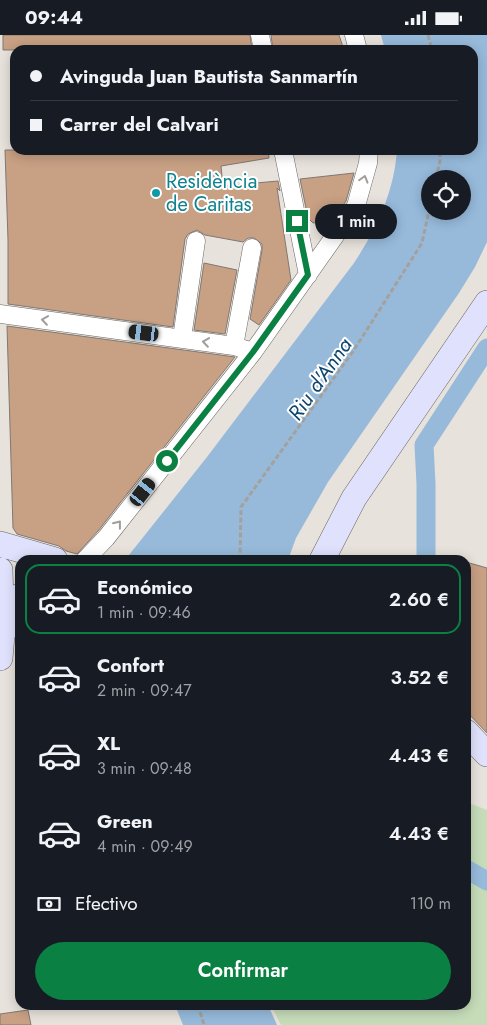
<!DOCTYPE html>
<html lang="es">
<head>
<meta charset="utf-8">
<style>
	:root { --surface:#171b24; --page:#242831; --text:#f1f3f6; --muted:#9ea1a6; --line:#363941; --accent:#0b8043 }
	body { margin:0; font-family:Jost,sans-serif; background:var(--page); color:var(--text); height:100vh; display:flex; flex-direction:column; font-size:19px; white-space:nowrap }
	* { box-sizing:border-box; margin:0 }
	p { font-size:16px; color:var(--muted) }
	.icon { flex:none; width:28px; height:28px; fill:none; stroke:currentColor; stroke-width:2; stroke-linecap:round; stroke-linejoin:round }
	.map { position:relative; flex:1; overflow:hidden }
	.panel { position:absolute; left:15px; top:520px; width:456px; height:455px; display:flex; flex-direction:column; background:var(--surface); border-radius:15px; box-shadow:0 2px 12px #0003 }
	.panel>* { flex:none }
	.hud { position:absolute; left:10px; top:10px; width:468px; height:110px; border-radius:15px; box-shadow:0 2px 12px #0003; display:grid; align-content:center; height:110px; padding:0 20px; background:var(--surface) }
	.fabs { position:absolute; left:421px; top:135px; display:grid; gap:10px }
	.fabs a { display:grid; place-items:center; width:50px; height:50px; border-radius:50%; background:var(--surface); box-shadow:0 2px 12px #0003; font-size:25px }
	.end { position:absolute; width:22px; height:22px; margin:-11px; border:6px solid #0b8043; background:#fff; box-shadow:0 0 0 2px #fff }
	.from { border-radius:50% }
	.bubble { position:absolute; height:35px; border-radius:18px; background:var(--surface); box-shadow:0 2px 12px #0003; font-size:16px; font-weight:600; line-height:35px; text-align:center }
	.car { position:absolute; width:15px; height:30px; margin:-15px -8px; border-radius:6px; box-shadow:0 0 4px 1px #0007; background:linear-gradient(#222 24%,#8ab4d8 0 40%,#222 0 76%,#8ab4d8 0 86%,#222 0) }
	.hud b { display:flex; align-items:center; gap:18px; height:48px; font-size:19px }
	.hud b+b { border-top:1px solid var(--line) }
	.hud i { width:12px; height:12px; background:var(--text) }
	ul { padding:9px 0 0; list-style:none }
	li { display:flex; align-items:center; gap:15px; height:70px; margin:0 10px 8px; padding:0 10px; border:2px solid transparent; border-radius:15px }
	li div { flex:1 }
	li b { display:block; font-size:19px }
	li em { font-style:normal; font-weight:600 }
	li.on { border-color:var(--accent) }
	li>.icon { width:45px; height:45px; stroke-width:1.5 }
	.pay { display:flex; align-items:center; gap:12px; height:55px; padding:0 20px; font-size:19px }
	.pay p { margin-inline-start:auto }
	.button { display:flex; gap:10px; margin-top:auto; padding:10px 20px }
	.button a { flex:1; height:58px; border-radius:30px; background:var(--accent); color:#fff; font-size:20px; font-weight:600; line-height:58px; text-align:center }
	.status { display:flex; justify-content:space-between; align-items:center; height:35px; padding:0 25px; background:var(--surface); direction:ltr }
	.status svg { height:14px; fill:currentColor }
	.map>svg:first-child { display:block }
	.green { fill:#c6dcb9 }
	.water { fill:#97badb; fill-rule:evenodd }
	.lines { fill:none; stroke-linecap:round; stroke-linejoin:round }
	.canal { stroke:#97badb; stroke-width:19 }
	.building { fill:#c8a084; stroke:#7f7874 }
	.street-casing { stroke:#6a6560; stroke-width:19 }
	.secondary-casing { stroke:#6a6560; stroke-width:26 }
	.path { stroke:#a4a09b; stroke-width:3; stroke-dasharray:5 2.5; stroke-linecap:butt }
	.street { stroke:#fff; stroke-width:18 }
	.secondary { stroke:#e0e1fc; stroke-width:25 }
	.oneway { stroke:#9f9e9d }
	.route { stroke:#0b8043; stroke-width:6 }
	.culture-dot { fill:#0f9aa8; stroke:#fff; stroke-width:2 }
	.labels { text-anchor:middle; stroke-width:4; stroke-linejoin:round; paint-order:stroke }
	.culture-label { font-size:20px; fill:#0d838f; stroke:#fff; text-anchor:start }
	.water-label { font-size:21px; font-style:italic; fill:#0e4670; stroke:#fff }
</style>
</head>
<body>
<div class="status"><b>09:44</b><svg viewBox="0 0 49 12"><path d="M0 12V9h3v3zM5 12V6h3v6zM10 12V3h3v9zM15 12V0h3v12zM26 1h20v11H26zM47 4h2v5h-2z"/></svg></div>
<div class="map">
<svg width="487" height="990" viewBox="0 0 487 990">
	<rect width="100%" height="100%" fill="#e7e2db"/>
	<path class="green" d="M466,767L487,775V990H281L271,970H466Z"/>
	<path class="water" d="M381,0H487V207L475,232L459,258L328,447L296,503L288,525H125L207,422L354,228C377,193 394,157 397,115H472V15H385ZM430,144H462V176H430Z
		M175,970H268L277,990H183Z"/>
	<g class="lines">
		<path class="canal" d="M426,525V449L424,410L487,313
			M466,834L487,846"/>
	</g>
	<path class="building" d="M3,0H250L252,15H3Z
		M271,0H339L344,15H273Z
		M5,115H268L269,123L221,131L223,151L278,146L280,156L277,153L291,245L259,290L250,284L262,215V209L254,203H248L243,207L205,200L197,195L188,199L185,204L173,292L8,269V205Z
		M354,138L346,166L332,186L313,188L308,183L300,144Z
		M204,228L237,235L225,299L194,295Z
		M7,291L235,322L98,496L77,519L66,516L59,511L17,499L13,493Z
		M466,527L487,533V698L466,676Z
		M28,975L31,990H0V979Z"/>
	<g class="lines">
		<g class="street-casing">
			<path id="street" d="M260,0L263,15
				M354,0L358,15
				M283,115L308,240
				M0,279L234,311L253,317
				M182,303L196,206
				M234,311L252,213
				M85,525L106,503L253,317L356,171L368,128L369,115"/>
		</g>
		<g class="secondary-casing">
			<path id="secondary" d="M0,509L55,525
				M322,525L354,463L487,268
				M0,535L2,601L0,623
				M4,596L20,561
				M466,697L487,719"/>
		</g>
		<path class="path" d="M428,0L432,15
			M436,144L440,126V115
			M240,525L241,472L354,315L422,208L430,171
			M198,970L204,990"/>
		<use href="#street" class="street"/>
		<use href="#secondary" class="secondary"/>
	</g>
	<defs><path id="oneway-chevron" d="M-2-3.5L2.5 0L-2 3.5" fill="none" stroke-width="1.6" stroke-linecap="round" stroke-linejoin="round" transform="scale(1.25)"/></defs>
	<g class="oneway">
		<use href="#oneway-chevron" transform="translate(364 144) rotate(-74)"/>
		<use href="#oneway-chevron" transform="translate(45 285) rotate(-172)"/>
		<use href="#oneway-chevron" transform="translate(206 307) rotate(-172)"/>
		<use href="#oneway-chevron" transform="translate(118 489) rotate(-52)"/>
	</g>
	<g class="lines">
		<path class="route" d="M167,426L253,317L308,240L297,186"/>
	</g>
	<circle class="culture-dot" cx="156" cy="158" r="5"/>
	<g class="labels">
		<g class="culture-label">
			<text x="166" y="153">Residència<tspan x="166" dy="23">de Caritas</tspan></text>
		</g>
		<g class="water-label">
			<text transform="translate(320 344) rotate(-55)" y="7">Riu d'Anna</text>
		</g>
	</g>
</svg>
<div class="fabs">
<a><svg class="icon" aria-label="locate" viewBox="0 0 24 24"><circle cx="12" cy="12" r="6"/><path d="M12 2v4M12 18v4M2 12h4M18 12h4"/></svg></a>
</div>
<i class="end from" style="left:167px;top:426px"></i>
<i class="end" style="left:297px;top:186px"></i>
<div class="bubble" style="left:315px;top:169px;width:82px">1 min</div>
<i class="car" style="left:144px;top:298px;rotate:277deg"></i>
<i class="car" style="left:143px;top:457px;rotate:38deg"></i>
<div class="hud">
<b><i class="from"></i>Avinguda Juan Bautista Sanmartín</b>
<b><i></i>Carrer del Calvari</b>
</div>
<section class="panel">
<ul>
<li class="on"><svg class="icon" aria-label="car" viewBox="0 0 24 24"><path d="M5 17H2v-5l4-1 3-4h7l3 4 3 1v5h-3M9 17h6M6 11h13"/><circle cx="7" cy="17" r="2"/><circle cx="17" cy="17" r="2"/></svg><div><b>Económico</b><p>1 min · 09:46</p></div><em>2.60 €</em></li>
<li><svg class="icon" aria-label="car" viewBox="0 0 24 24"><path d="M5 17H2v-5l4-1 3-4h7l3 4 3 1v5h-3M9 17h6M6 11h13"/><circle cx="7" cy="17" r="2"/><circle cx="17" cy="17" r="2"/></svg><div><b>Confort</b><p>2 min · 09:47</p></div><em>3.52 €</em></li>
<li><svg class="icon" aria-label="car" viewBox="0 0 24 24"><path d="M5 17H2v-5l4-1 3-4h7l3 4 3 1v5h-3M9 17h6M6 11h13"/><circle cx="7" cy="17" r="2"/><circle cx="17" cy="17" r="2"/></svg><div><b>XL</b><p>3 min · 09:48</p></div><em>4.43 €</em></li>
<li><svg class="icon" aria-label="car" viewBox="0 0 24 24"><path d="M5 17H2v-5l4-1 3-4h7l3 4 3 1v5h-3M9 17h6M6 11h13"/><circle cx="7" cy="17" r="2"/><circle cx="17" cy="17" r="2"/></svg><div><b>Green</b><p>4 min · 09:49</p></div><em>4.43 €</em></li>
</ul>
<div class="pay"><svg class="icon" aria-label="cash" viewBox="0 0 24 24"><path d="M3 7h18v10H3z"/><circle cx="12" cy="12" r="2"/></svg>Efectivo<p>110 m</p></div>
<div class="button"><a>Confirmar</a></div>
</section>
</div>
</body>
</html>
